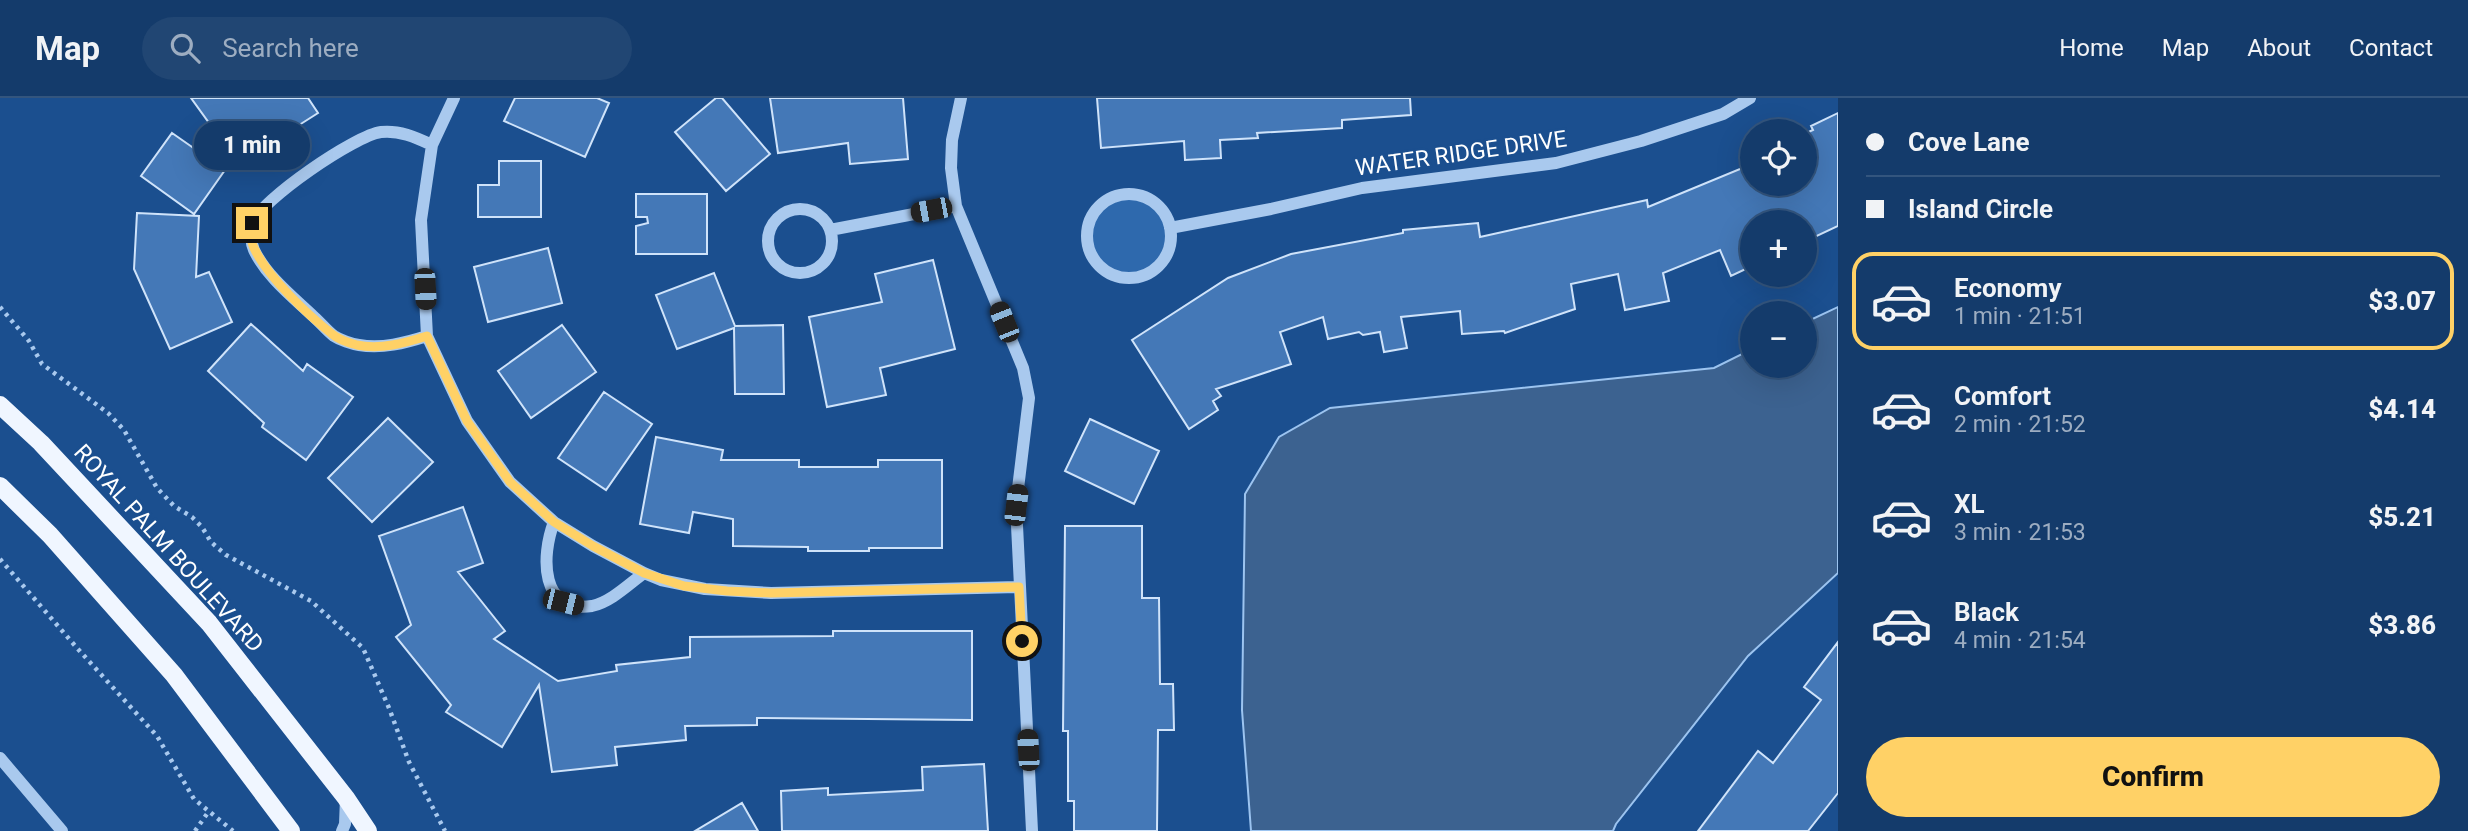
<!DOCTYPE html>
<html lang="en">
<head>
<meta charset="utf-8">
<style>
	:root { --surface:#143b6b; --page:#214673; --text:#f1f3f6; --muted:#9dadc1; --line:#33557e; --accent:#ffd166 }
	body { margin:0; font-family:Roboto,sans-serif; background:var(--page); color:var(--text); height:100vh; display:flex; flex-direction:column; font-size:26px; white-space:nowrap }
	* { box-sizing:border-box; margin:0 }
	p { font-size:23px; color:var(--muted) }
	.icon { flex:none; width:38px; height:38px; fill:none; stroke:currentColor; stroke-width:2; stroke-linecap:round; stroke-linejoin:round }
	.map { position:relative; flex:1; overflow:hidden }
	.sheet { display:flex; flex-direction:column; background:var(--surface); width:630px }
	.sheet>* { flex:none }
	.top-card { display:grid; align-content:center; height:154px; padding:0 28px; background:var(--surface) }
	.tools { position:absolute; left:1740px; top:21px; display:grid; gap:14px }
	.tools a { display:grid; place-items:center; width:77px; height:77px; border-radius:50%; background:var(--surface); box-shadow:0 7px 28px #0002,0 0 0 2px var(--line); font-size:35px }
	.end { position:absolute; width:32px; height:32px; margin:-16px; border:9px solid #ffd166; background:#111; box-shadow:0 0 0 4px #111 }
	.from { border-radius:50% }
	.bubble { position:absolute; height:49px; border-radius:24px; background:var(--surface); box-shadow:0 7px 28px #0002,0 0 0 2px var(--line); font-size:23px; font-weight:800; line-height:49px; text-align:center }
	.car { position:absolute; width:21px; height:42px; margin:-21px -10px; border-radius:9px; box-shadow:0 0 5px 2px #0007; background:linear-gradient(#222 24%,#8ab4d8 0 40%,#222 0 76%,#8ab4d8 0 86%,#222 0) }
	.top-card b { display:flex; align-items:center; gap:24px; height:66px; font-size:26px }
	.top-card b+b { border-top:2px solid var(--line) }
	.top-card i { width:18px; height:18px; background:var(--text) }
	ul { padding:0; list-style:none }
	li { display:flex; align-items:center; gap:21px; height:98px; margin:0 14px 10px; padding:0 14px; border:4px solid transparent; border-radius:21px }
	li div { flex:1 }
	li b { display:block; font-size:26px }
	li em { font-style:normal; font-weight:800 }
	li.selected { border-color:var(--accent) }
	li>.icon { width:63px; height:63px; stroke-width:1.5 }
	.primary-button { display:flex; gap:14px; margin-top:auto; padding:14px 28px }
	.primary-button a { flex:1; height:80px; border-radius:42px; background:var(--accent); color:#111; font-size:28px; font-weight:800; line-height:80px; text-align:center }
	header { display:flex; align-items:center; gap:42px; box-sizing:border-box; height:98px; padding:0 35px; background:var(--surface); border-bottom:2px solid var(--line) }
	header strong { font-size:33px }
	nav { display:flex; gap:38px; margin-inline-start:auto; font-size:24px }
	.search { width:490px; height:63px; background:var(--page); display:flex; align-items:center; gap:18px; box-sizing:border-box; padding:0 24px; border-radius:38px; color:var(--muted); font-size:26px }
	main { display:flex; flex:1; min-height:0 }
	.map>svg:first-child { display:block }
	.green { fill:#2e69ad }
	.water { fill:#3c6290; stroke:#9cc4f0; stroke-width:2 }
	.building { fill:#4478b7; stroke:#cfe3fa; stroke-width:2 }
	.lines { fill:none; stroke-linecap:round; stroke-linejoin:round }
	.path { stroke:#a9c9ee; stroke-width:4.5; stroke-dasharray:3.5 5; stroke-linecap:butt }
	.minor { stroke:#a9c9ee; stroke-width:12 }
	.major { stroke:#f0f6ff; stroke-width:18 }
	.route { stroke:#ffd166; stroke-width:9 }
	.labels { text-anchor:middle; stroke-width:5; stroke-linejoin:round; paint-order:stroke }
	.street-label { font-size:23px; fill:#fff; stroke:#1b4f8f }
</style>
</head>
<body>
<header>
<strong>Map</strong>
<div class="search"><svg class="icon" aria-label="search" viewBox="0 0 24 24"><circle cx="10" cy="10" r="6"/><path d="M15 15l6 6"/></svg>Search here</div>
<nav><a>Home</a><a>Map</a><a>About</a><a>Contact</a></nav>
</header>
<main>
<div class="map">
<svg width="1838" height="733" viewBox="0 0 1838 733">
	<rect width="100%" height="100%" fill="#1b4f8f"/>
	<path class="green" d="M1088 138a42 42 0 1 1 84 0a42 42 0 1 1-84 0Z"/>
	<path class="water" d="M1838,209V475L1748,558L1616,726L1613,733H1251L1242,612L1245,396L1279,339L1330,310L1714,270L1752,251V268H1804V225Z"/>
	<path class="building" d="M191,0H308L318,15L296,29L294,26L238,65Z
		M515,0H597L609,5L585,59L504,23Z
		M716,0H722L770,56L726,93L675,34Z
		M770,0H903L908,61L850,66L848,45L778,55Z
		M1097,0H1410L1411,17L1342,22V30L1257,35L1258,40L1220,42L1221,60L1185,62L1184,43L1101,50Z
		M1838,15V128L1804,144V124H1752V168L1731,178L1720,152L1663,175L1669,203L1625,212L1618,176L1571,186L1575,211L1505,235L1504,233L1462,236L1460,213L1401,219L1407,250L1384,254L1380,234L1363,237L1359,234L1328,241L1323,219L1280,234L1291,266L1216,291L1221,298L1213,303L1218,312L1189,331L1132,242L1228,180L1291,156L1403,135V132L1478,125L1480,139L1647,102L1648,109L1752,66V86H1804V36L1813,32L1811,28Z
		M172,35L225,72L194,116L141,78Z
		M499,63H541V119H478V87H499Z
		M636,96H707V156H636V128L648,125L647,119H636Z
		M137,115L199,118L196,179L209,174L232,224L170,251L134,171Z
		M548,150L562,205L488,224L474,169Z
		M933,162L955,251L880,270L886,297L827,309L809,219L882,204L875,176Z
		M714,175L735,228L783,227L784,296H735L734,230L677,251L656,197Z
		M251,226L303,273L307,266L353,299L306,362L262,329L264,325L208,273Z
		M562,227L596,274L531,320L498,273Z
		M604,294L652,326L606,392L558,360Z
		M388,320L433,364L372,424L328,380Z
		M1090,321L1159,353L1134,406L1065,373Z
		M656,339L723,352L721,362H799V369H878V362H942V450H869V453H808V449L733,448V421L693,414L689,435L640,426Z
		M463,409L483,465L458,474L505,533L494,541L558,583L617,573L616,567L690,559V539L833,538V533H972V622L757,620V627L685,628L686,642L615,649L617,667L552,674L539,587L502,649L446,614L451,607L396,539L411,527L379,438Z
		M1065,428H1142V500H1159L1160,586H1173L1174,632H1158L1157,733H1074V703H1068V633H1063Z
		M1838,544V695L1808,733H1698L1758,653L1773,665L1821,602L1804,589Z
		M984,666L988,733H782L781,693L828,690V697L923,692L922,669Z
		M742,705L758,733H695Z"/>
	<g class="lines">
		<path class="path" d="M0,209L29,243L42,266L108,315L124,332L157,390L174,408L192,419L202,429L211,444L226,457L311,503L363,550L389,610L409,664L445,733
			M0,461L77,550L157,638L194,701L233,733
			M195,733L209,713"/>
		<path class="minor" d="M454,0L432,47L421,122L427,238L467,323L510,384L554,424L593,448L644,475L661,482L705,491L771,495L1019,489
			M961,0L952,42L951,70L956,108L1023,270L1029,300L1016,407L1032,733
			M1087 138a42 42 0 1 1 84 0a42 42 0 1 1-84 0Z
			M768 143a32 32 0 1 1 64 0a32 32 0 1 1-64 0Z
			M1170,130L1271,111L1362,90L1556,65L1641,43L1723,16L1750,0
			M830,132L956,108
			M427,238C405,245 382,251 359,247C352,246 340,242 334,238C327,233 321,225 314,219C293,199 267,179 254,152C251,145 250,133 252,126C260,102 356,37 381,34C399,32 415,39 432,47
			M554,424C541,458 540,516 592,508C611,504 629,486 644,475
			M0,660L62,733
			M342,733L345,726L346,700"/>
		<path class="major" d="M0,307L41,345L209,525L346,700L368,733
			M0,388L50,437L174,577L291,733"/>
	</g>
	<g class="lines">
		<path class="route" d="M252,125C251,134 250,144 255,152C268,179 308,217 332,236C338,241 349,245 357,247C380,252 405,245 427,238L467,323L510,384L554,424L593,448L644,475L684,488L727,493L771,495L1019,489L1022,543"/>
	</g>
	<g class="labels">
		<g class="street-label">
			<text transform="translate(1461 55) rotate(-8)" y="8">WATER RIDGE DRIVE</text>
			<text transform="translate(169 450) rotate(48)" y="8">ROYAL PALM BOULEVARD</text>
		</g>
	</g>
</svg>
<div class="tools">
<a><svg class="icon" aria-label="locate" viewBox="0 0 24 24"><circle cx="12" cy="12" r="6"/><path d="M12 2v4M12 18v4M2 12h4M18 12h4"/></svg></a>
<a>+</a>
<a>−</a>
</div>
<i class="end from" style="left:1022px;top:543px"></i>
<i class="end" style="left:252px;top:125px"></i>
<div class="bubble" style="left:194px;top:23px;width:116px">1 min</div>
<i class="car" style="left:931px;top:112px;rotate:259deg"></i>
<i class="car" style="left:425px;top:191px;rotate:177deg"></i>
<i class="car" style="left:1004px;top:224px;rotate:338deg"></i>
<i class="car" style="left:1016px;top:407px;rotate:7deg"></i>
<i class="car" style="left:563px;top:504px;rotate:104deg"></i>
<i class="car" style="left:1028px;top:652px;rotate:357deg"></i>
</div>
<section class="sheet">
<div class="top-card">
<b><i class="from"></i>Cove Lane</b>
<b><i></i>Island Circle</b>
</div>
<ul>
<li class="selected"><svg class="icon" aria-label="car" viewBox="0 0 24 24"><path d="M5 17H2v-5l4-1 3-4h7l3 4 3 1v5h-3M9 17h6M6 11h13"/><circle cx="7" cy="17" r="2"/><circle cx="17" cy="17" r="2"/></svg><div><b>Economy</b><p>1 min · 21:51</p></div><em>$3.07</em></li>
<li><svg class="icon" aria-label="car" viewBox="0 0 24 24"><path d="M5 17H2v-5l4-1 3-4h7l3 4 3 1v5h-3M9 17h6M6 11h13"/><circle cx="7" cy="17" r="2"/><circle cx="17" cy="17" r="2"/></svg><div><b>Comfort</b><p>2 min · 21:52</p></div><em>$4.14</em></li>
<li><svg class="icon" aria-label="car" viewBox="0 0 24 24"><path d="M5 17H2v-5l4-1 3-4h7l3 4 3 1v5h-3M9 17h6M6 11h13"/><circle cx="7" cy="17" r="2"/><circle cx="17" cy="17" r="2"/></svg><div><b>XL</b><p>3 min · 21:53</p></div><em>$5.21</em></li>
<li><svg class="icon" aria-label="car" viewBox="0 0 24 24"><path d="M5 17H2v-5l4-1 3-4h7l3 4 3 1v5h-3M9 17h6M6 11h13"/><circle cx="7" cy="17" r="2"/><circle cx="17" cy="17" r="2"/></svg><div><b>Black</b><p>4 min · 21:54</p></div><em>$3.86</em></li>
</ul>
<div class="primary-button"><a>Confirm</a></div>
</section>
</main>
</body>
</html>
